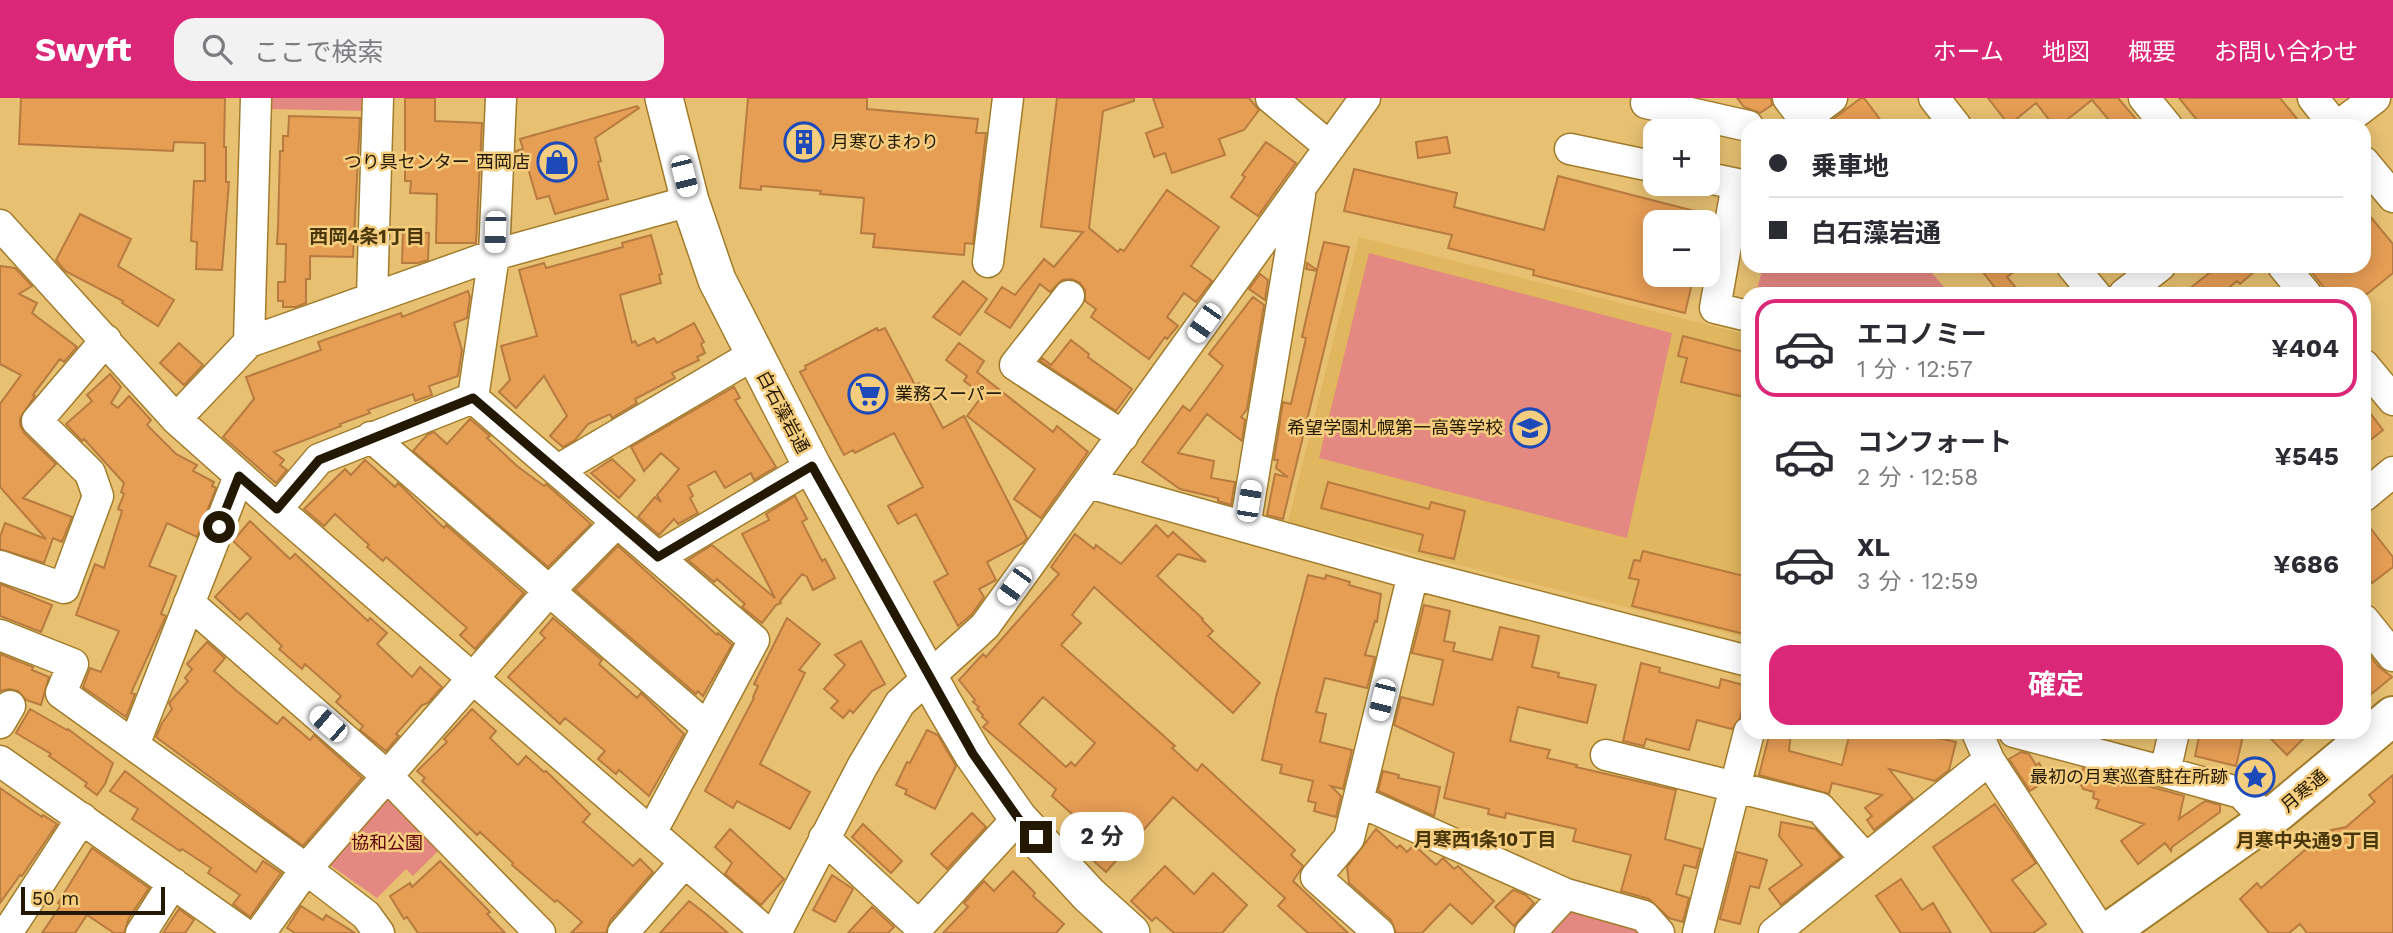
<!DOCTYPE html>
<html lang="ja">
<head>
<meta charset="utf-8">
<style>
	:root { --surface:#fff; --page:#f2f2f3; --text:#2b2b33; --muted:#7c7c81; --line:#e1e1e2; --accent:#db2777 }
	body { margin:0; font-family:"Work Sans","Noto Sans JP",sans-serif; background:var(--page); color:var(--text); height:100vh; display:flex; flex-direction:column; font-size:26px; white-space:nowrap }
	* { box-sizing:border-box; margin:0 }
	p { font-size:23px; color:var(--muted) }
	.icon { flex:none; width:38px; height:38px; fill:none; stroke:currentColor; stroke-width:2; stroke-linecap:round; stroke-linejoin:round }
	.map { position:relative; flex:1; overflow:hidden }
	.panel { position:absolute; left:1741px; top:189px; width:630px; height:452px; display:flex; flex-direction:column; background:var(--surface); border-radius:21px; box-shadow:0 4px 18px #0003 }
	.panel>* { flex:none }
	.banner { position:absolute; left:1741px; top:21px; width:630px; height:154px; border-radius:21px; box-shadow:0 4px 18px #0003; display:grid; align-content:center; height:154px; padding:0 28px; background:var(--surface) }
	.buttons { position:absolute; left:1643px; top:21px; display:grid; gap:14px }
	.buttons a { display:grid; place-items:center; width:77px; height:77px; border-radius:14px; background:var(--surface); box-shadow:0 4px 18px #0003; font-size:35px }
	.scale { position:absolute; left:21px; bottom:18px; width:144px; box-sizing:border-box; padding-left:7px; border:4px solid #231801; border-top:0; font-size:19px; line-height:24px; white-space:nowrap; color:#231801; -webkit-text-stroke:5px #f4cd7f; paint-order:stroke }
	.end { position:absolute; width:32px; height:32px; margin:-16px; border:9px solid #231801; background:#fff; box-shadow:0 0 0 4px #fff }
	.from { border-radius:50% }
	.bubble { position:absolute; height:49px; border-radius:21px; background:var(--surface); box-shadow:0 4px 18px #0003; font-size:23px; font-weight:700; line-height:49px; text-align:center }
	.car { position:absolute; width:21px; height:42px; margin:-21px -10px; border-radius:9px; box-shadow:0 0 5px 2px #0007; background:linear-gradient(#fff 24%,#345 0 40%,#fff 0 76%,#345 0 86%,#fff 0) }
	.banner b { display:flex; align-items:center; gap:24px; height:66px; font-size:26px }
	.banner b+b { border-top:2px solid var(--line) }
	.banner i { width:18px; height:18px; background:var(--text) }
	ul { padding:12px 0 0; list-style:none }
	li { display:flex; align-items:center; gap:21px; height:98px; margin:0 14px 10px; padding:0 14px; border:4px solid transparent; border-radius:21px }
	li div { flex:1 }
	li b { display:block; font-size:26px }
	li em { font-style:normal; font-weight:700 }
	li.active { border-color:var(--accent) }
	li>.icon { width:63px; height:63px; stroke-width:1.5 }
	.cta { display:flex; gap:14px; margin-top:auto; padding:14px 28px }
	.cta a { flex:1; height:80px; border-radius:21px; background:var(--accent); color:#fff; font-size:28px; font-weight:700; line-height:80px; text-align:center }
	header { display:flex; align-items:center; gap:42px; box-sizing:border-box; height:98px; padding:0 35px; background:var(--accent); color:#fff }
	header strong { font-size:33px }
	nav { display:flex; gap:38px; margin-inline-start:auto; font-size:24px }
	.search { width:490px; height:63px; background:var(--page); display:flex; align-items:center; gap:18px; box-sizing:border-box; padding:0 24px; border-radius:21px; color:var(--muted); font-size:26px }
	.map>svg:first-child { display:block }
	.built { fill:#e0b65e }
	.green { fill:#e48882 }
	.building { fill:#e69d54; stroke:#b77b3f; stroke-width:2; fill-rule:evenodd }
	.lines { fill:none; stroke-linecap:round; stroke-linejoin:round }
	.minor-casing { stroke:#a17c2b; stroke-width:33 }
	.major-casing { stroke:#a17c2b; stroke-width:40 }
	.highway-casing { stroke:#a17c2b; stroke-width:42 }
	.minor { stroke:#fff; stroke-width:30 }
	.major { stroke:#fff; stroke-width:37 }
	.highway { stroke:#fff; stroke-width:38 }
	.route { stroke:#231801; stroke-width:9 }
	.labels { text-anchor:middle; stroke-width:5; stroke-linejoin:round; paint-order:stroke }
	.poi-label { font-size:18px; fill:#231801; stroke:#f4cd7f; text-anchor:end }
	.street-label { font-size:18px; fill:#231801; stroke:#f4cd7f }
	.park-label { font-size:18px; fill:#5f000c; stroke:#f4cd7f }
	.neighbourhood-label { font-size:19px; font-weight:bold; fill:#493609; stroke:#f4cd7f }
</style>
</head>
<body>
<header>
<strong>Swyft</strong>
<div class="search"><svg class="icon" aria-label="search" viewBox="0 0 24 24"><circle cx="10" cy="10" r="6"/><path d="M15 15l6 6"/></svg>ここで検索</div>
<nav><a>ホーム</a><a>地図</a><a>概要</a><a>お問い合わせ</a></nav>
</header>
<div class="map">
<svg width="2393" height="835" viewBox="0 0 2393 835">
	<rect width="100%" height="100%" fill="#e7c072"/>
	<path class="built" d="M1359,139L1748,237V540L1288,424Z"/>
	<path class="green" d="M269,0H367V13L268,11Z
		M1369,155L1672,235L1627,440L1319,360Z
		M1763,168H1926L1950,196H1756Z
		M382,699H391L438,753L413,778L406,771L377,800L330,767L332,758Z
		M1566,810L1638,829L1643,835H1543Z"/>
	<path class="building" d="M21,0H225L224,49H226V84H229L222,172L196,171L197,144L191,143L194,83H205V45L174,44L173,53L19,46Z
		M405,0H435V23L482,25L476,145H436L437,96L410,95L411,83H405Z
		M748,0H867V11L978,21L976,35H986L973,146L965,145L964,157L873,149L875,136L861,135L864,100L820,96L821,93L761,88V92L740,90Z
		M1057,0H1134V3L1103,13L1089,130L1118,154L1120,151L1124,153L1167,92L1219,129L1191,168L1212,183L1196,204L1184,195L1167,219L1178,228L1167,241L1165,239L1149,261L1091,219L1096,211L1085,203V192L1080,185L1072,181L1062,182L1050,194L1040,186L1010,230L985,214L1002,189L1015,197L1044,161L1054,169L1083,134L1041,129Z
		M1153,0H1249L1259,12L1244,32L1219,41L1225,57L1172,75L1165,55L1154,59L1146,35L1163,29Z
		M1737,0H1771L1772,7L1760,15L1744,9Z
		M1861,0H1864L1885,28H1824Z
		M1988,0H2118L2136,21L2127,28H2114L2092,2L2059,28H2054L2036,5L2009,27Z
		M2179,0H2280L2303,28H2202Z
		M637,8L639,10L595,40L601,63L598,64L608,101L555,116L549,98L537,101L527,67L516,70V53L523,51L520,41Z
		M289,18L360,20L353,159L310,158V181H306V205L296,209H283V203H278V184H285L286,146H277L278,129L280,53H283V38H288Z
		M1447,39L1450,55L1418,60L1416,44Z
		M1266,44L1296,65L1258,118L1231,99L1245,79L1242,77Z
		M1354,71L1457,95L1454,109L1544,132L1558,78L1714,118L1712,124H1656V177H1694L1685,215L1533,177L1534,172L1448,150L1452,137L1344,113Z
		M2364,111L2393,146V175L2367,196H2329L2307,168H2364Z
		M80,116L131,141L118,168L174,202L158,228L122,205L123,203L65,173L56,162Z
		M403,134L429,135L428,162L418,165H402Z
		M651,137L662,176L659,177L661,185L620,197L632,245L635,243L638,248L654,240L657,245L694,225L704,244L701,246L705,255L697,259L699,262L672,275L675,280L635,301L637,305L612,320L610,316L588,326L575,342L563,349L550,338L567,318L544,278L516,310L499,294L510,282L501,248L537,238L519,172L544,165L546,170L623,149L622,145Z
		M1324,144L1349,149L1283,421L1267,417L1275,376L1288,379L1276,370L1278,362H1274L1283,304L1291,306L1306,240L1302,239L1317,173L1306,171L1307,165L1317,172Z
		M0,168L15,170L32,188L19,196L37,205L32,215L77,249L64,264L60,261L33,297L35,298L20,320V327L24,335L56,366L23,400L72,419L62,444L53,440L44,465L0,451V439L5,425L46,441L0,389V306L21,277L0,266Z
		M1978,168H2021L2007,179L2021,196H2000Z
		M2218,168H2261L2240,186L2237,183L2221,196H2183Z
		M1260,176L1268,182L1265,202L1249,191Z
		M963,183L987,201L960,237L933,219Z
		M468,193L470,199L467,220L454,225L462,252L458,278L429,288L432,297L415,303L413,296L368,312L370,315L340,326L341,328L274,354L284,362L280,367L287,372L276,385L223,339L254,301L246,279L321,252L318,244L401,215L402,219Z
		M1253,199L1264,207L1247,311L1241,319L1245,322L1242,343L1207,316L1178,355L1214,363L1211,380L1235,384L1231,407L1218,403V400L1180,391L1142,364L1183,308L1190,313L1223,268L1209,256Z
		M877,230L878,233L885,230L915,287L919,285L943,330L964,318L1027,440L1023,445L987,464L996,482L979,491L984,499L972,516L958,528L934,484L948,476L916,416L898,426L888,408L923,389L894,335L855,355L853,352L844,357L800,274L806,271L805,268Z
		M1683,238L1748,255V300L1681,284L1687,260L1678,258Z
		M1071,242L1089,256L1088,259L1132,291L1116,313L1040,263L1042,260L1051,267Z
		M179,245L203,267L184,287L160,265Z
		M959,245L984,263L977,274L1053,334L1057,328L1088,354L1041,420L1014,401L1035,371L967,318L983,297L964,283L967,278L946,262Z
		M110,276L121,289L111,305L118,310L129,298L151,322L147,327L176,356L197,367L193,373L214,384L212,388L216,390L197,439L167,425L149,468L176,478L161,516L166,518L131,595L135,596L126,619L83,589L90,570L101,574L119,533L76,517L95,466L104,470L122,413L118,411L124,396L121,394L124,385L84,341L82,343L66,326L92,303L87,297Z
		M734,289L740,300L735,302L776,369L754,382L751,375L725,390L715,373L688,388L693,398L690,400L698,415L678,426L674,421L659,437L638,419L655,399L661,404L657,397L679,371L661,355L644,373L631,349Z
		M2364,307L2383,332L2364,347Z
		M470,321L490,338L487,340L517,368L544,388L546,386L591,426L548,469L413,353L427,337L434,334L447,346Z
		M612,361L635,382L619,400L591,375Z
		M365,362L395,389L398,385L444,430L446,427L524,495L475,551L460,537L467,530L386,459L383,463L367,449L369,447L335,416L324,428L304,411L345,371L351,377Z
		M1328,384L1429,411L1431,404L1465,413L1454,461L1419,453L1423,437L1321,410Z
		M795,398L807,421L802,424L822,463L825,461L835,480L813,492L807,479L802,476L780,503L781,505L776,507L762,525L742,509L745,506L717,481L714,484L688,462L712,447L775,500L742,436L769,422L766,416Z
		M2364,422L2393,459V469L2372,485L2364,474Z
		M250,423L290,461L295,456L368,523L370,520L387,535L377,546L412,579L420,569L442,589L428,605L422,607L396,636L399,638L386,653L360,632L363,628L336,604L341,598L305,566L302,571L279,551L282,548L247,515L240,522L215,499L251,460L233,443Z
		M1156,427L1168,439L1173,434L1206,464L1178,456L1157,478L1203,521L1202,522L1213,533L1208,538L1260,585L1233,615L1094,489L1072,517L1081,525L1061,547L1175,648L1172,650L1197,673L1202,666L1295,752L1291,757L1303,768L1293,783L1348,835H1308L1278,808L1285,800L1173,699L1106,774L1076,747L1090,732L1052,698L1056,691L983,629L988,624L982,619L983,617L977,611L979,609L973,604L975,602L959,582L983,556L986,559L1059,476L1051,469L1075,436L1094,451L1096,447L1121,466ZM1043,599L1095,645L1075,668L1071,664L1066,669L1019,626Z
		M618,448L717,537L718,535L732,547L703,598L698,593L696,596L575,492Z
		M1643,453L1748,479V537L1632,508L1639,482L1629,480L1634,462L1640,463Z
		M1308,477L1325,481L1326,477L1350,484L1349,487L1381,496L1377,524L1375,523L1365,557L1375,559L1367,590L1325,580L1316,614L1326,616L1320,644L1352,652L1343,691L1331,688L1341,698L1336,719L1314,713L1316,705L1308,703L1313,683L1280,675L1282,667L1262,662L1276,599Z
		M0,486L52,507L41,534L0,518Z
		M1424,507L1450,513L1444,543L1455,545L1453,553L1492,562L1500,529L1539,538L1532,569L1559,575L1558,579L1596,587L1587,625L1518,609L1510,643L1550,652L1547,660L1577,667L1576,669L1676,692L1665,741L1701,751L1696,770L1684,767L1676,796L1689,800L1683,824L1669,820L1649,801L1621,793L1631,757L1573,743L1576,731L1506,715L1505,720L1488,716L1489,711L1444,700L1454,655L1394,627L1401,599L1433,607L1443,562L1412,555Z
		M553,520L602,562L599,566L637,600L641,595L684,636L649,698L619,672L616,676L598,661L605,653L565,620L560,626L508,579L545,540L540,535Z
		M787,520L820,546L799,572L805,575L760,666L810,694L790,731L737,703L733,710L705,693L754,600L753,599L758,588L754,586Z
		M861,543L885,586L872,593L853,615L850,612L843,620L831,610L838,603L824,591L845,567L835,557Z
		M207,544L225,560L214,573L238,594L277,626L283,619L310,642L314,637L362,680L303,748L156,639L162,625L172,611L169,605L188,583L185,580L192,571L187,566Z
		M2364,550L2379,569L2392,579L2364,602Z
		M0,556L33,569L32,572L49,579L41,607L26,602L18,593L9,591L0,593Z
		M1641,565L1660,570L1659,574L1719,590L1721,581L1747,588L1740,620L1732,631L1697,622L1689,652L1646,641L1644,648L1623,643Z
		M30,611L67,632L68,631L113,665L105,686L97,697L85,688L87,685L49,658L51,656L16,635Z
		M472,611L496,633L490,640L518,667L526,658L544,674L546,673L590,716L583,724L633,768L640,761L653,774L610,823L606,835H571L582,824L557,802L555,804L512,767L513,765L480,734L477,737L422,683L425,680L417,673L447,644L444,641Z
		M927,632L938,637L956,668L935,711L905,696L907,692L896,687L907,664L910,665Z
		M1770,634H1791L1789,653L1842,667L1850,634H1896L1912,637L1913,634H1928L1927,637L1956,644L1949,672L1935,683L1889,671L1913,701L1874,732L1867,722L1872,718L1865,710L1882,697L1832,685L1829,696L1759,677Z
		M2200,634H2244L2236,668L2195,658Z
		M2264,634H2310L2287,657Z
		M2021,654L2029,656L2036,667L2039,665L2049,681L2030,693L2009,661Z
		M2083,670L2184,698L2179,721L2205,703L2220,707V714L2172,749L2171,753L2165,745L2138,766L2121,743L2144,726L2096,710L2099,702L2093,700L2094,694L2083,691L2079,683Z
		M125,673L256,774L263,763L281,775L250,819L233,806L240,797L208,775L211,770L182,751L180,753L132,721L138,711L110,693Z
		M1383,673L1399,677L1398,680L1440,689L1434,718L1378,693Z
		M2393,677V835H2307L2300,826L2289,835H2269L2240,801L2257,785L2261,790L2327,733L2346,729L2375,704L2369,697Z
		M0,690L42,719L43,717L57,726L22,778L20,777L0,805Z
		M1995,706L2036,765L2012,782L2046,826L2033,835H1992L1933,749Z
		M972,715L986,729L947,771L931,756Z
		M1781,724L1816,731L1841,759L1781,807L1769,791L1802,767L1779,738Z
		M863,726L902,763L891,775L852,739Z
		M730,731L784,781L761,807L725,776L732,765L715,749Z
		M1376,731L1397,750L1400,747L1407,754L1414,747L1436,767L1443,760L1454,771L1458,768L1494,803L1472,826L1450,806L1422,835H1396L1391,822L1349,785L1347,769Z
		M92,750L149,790L129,820L124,835H114L87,817L75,835H42L61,807L58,805Z
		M1737,754L1767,762L1759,790L1750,788L1740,826L1720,821Z
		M440,763L490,814L487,816L505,835H418L407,819L404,821L390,798L410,785L412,789Z
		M1165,768L1194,796L1213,775L1247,807L1222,835H1174L1156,819L1152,823L1131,803Z
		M1013,773L1035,795L1033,798L1064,826L1056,835H943L968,809L964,805L984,783L994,793Z
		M832,777L853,791L835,824L813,812Z
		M1901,781L1922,812L1933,805L1951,835H1901L1876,798Z
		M1513,792L1526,797L1534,805L1514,828L1495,809Z
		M689,803L706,816L728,835H660Z
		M301,808L323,822L326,817L355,835H295L287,830Z
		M872,809L894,829L888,835H848Z
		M179,811L194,822L185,835H163Z"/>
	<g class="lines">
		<g class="minor-casing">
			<path id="minor" d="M501,0L494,157L473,300L754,542L651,735
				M1271,0L1330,49
				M1788,0L1804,21L1832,0
				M1934,0L1956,28
				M2144,0L2167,28
				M2313,0L2335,28
				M1646,5L1748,28
				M2338,28L2375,0
				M1570,51L1656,69
				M2364,64L2393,99
				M1708,80L1737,86L1715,210L1748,218
				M0,127L176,321L277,411L767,835
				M988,164L1008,0
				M2072,168L2095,196
				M2283,168L2306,196
				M2124,196L2160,168
				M1069,198L1015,267L1123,338
				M372,199L378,0
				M249,244L256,0
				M2364,267L2393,302
				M176,321L249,244L494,157L690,103
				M371,339L707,629
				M558,372L753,257
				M1089,385L1413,476L1748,563
				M2364,398L2393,374
				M277,411L319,361L473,300
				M1245,429L1300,97
				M658,459L812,368
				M0,468L64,490L98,398L90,375L37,323L106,242
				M189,505L387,678L540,835
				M2364,522L2393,558
				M0,537L73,566L61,595L306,771L366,817L379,835
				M0,625L10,608
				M1977,634L1989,662L2102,835
				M2014,634L2165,674L2174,634
				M134,647L239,378
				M1606,657L1820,710L1865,760
				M0,663L243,835
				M2165,674L2241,695L2267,722
				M1358,703L1566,796L1644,818L1659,835
				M824,740L919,828L1018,720
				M7,835L82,720
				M141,835L173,785
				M260,835L306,771L549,493L617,424
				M623,835L685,764
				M776,835L862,669L900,605L985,528L1365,0
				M1379,835L1316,779L1349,740L1413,476
				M1530,835L1566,796
				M1698,835L1749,634
				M1774,835L1989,662"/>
		</g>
		<g class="major-casing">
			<path id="major" d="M664,0L690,103L717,182L812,368L943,605L973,656L1018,720L1089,797L1131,835"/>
		</g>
		<g class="highway-casing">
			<path id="highway" d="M2107,835L2279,713L2393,618"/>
		</g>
		<use href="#minor" class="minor"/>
		<use href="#major" class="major"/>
		<use href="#highway" class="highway"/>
	</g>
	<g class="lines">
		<path class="route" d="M219,429L239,378L277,411L319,362L473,300L658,459L812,368L973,656L1018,720L1036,739"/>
	</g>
	<defs>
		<g id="building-ring" transform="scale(2.0125)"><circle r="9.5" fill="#f4cd7f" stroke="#1d4ab8" stroke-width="1.5"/><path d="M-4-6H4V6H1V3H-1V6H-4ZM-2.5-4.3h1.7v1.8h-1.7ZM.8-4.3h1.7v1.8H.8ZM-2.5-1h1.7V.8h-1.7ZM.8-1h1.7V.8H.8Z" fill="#1d4ab8"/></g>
		<g id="shop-ring" transform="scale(2.0125)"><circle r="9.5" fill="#f4cd7f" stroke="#1d4ab8" stroke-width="1.5"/><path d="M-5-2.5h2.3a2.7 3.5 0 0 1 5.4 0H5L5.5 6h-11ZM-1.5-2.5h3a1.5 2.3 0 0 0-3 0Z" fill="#1d4ab8"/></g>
		<g id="supermarket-ring" transform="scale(2.0125)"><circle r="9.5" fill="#f4cd7f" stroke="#1d4ab8" stroke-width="1.5"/><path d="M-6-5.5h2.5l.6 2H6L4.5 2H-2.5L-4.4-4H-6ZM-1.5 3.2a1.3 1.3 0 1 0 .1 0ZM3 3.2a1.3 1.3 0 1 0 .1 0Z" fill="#1d4ab8"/></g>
		<g id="school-ring" transform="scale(2.0125)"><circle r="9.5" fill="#f4cd7f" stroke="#1d4ab8" stroke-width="1.5"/><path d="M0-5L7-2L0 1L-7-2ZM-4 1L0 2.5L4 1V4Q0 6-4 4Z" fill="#1d4ab8"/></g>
		<g id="sight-ring" transform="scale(2.0125)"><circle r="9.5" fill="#f4cd7f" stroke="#1d4ab8" stroke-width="1.5"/><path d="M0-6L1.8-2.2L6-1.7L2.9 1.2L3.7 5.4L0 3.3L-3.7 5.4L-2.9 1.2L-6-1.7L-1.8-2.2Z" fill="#1d4ab8"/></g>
	</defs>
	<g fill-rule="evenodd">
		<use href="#building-ring" x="804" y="44"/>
		<use href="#shop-ring" x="557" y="64"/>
		<use href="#supermarket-ring" x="868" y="296"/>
		<use href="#school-ring" x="1530" y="330"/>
		<use href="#sight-ring" x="2255" y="679"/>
	</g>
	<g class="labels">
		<g class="poi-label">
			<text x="831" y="50" text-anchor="start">月寒ひまわり</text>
			<text x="530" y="70">つり具センター 西岡店</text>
			<text x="895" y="302" text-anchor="start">業務スーパー</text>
			<text x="1503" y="336">希望学園札幌第一高等学校</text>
			<text x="2228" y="685">最初の月寒巡査駐在所跡</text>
		</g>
		<g class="street-label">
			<text transform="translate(783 314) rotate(62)" y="6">白石藻岩通</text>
			<text transform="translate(2304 693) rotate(-40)" y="6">月寒通</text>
		</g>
		<g class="park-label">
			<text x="387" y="751">協和公園</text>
		</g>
		<g class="neighbourhood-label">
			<text x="367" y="145">西岡4条1丁目</text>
			<text x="1485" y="748">月寒西1条10丁目</text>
			<text x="2308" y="749">月寒中央通9丁目</text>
		</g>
	</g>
</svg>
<div class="buttons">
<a>+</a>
<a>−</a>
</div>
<div class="scale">50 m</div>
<i class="end from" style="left:219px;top:429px"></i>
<i class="end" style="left:1036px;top:739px"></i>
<div class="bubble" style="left:1060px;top:714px;width:84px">2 分</div>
<i class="car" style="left:684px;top:78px;rotate:166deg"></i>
<i class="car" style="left:495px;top:134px;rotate:182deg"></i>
<i class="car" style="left:1204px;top:225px;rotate:215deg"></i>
<i class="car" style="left:1249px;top:403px;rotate:9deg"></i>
<i class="car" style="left:1014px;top:488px;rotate:216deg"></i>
<i class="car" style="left:1382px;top:602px;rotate:194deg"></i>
<i class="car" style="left:328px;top:626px;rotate:311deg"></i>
<div class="banner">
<b><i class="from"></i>乗車地</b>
<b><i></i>白石藻岩通</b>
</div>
<section class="panel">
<ul>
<li class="active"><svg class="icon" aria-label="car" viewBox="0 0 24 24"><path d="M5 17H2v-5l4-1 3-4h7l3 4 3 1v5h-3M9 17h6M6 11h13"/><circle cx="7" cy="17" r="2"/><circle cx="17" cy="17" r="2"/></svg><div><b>エコノミー</b><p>1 分 · 12:57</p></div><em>¥404</em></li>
<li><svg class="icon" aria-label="car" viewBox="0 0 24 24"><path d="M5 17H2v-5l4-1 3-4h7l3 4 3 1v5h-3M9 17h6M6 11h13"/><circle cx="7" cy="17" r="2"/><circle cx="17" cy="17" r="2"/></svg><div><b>コンフォート</b><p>2 分 · 12:58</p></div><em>¥545</em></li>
<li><svg class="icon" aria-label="car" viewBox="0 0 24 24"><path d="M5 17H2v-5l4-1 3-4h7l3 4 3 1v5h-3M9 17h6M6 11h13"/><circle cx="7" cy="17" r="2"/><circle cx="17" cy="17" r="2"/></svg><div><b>XL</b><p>3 分 · 12:59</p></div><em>¥686</em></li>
</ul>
<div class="cta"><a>確定</a></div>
</section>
</div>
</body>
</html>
